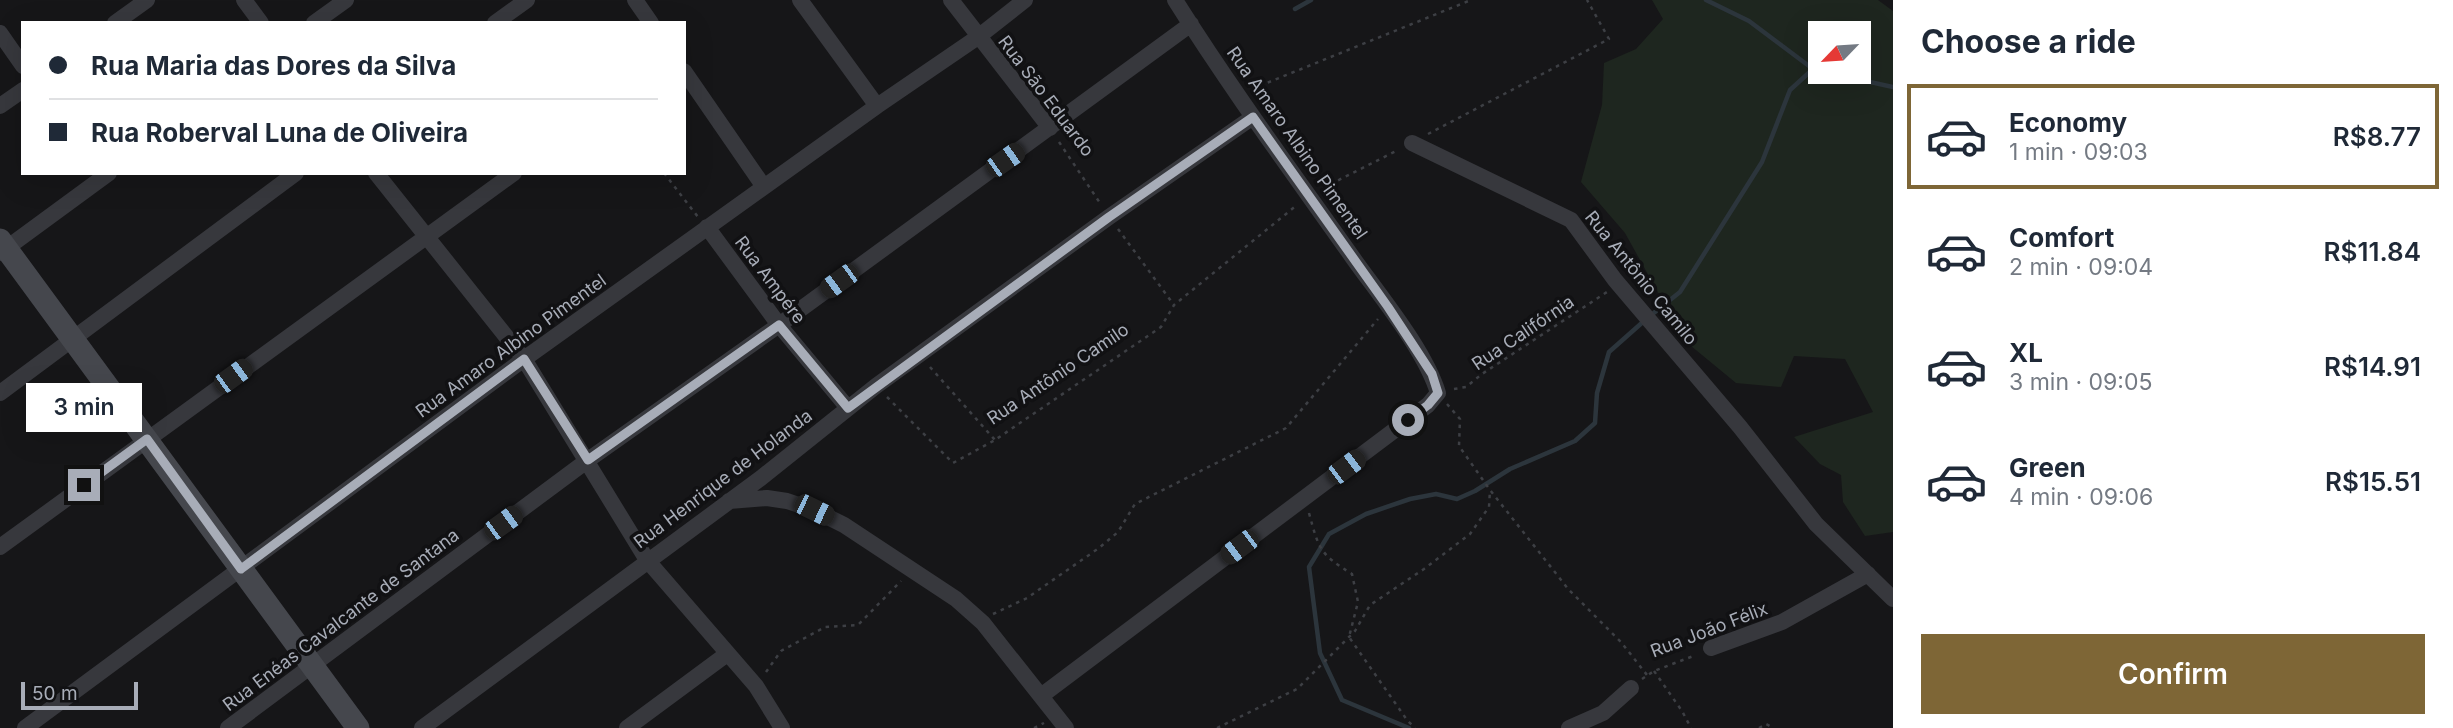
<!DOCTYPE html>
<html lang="en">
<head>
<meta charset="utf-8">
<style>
	:root { --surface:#fff; --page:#f6f6f7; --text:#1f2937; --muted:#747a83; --line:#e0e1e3; --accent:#7e6636 }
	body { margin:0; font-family:Inter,sans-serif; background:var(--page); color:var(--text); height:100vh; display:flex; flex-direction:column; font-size:26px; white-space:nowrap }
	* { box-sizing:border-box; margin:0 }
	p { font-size:23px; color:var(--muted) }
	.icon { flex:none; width:38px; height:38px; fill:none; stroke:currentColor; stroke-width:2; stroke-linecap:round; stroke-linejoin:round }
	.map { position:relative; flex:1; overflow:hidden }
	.details { display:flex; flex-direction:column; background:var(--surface); width:560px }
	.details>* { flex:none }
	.banner { position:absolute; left:21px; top:21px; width:665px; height:154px; border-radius:0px; box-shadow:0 7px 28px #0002; display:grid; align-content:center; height:154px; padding:0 28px; background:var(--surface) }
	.needle { width:46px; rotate:245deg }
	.fabs { position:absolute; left:1808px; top:21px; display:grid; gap:14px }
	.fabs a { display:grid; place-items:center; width:63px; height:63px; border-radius:0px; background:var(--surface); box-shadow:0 7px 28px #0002; font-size:35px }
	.scale { position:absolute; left:21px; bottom:18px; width:117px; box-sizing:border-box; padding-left:7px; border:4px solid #a8adb8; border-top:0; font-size:19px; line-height:24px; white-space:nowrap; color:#a8adb8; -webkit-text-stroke:5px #111113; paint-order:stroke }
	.end { position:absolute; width:32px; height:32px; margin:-16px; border:9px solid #a8adb8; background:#111; box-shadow:0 0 0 4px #111 }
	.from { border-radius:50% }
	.bubble { position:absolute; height:49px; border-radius:0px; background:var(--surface); box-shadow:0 7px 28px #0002; font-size:23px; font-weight:600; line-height:49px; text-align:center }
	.car { position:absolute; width:21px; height:42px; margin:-21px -10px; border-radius:9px; box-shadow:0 0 5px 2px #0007; background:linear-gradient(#222 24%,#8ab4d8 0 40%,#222 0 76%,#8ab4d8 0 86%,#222 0) }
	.banner b { display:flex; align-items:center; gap:24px; height:66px; font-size:26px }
	.banner b+b { border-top:2px solid var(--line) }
	.banner i { width:18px; height:18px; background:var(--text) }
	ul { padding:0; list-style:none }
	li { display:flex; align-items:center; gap:21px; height:105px; margin:0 14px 10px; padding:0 14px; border:4px solid transparent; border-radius:0px }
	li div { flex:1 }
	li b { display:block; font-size:26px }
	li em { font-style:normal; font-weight:600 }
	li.on { border-color:var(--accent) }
	li>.icon { width:63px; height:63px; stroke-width:1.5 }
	h2 { padding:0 28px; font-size:32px; line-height:84px }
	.button { display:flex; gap:14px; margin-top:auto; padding:14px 28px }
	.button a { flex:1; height:80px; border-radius:0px; background:var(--accent); color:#fff; font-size:28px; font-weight:600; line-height:80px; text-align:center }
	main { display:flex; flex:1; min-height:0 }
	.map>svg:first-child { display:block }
	.green { fill:#1e261f; fill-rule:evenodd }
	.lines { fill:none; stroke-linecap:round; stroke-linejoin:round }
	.stream { stroke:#2c353c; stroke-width:4.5 }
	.path { stroke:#3d3f44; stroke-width:2.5; stroke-dasharray:3.5 5; stroke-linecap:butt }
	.street { stroke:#37383d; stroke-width:16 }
	.secondary { stroke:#45474d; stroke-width:23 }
	.route { stroke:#a8adb8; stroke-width:9 }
	.labels { text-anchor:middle; stroke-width:7; stroke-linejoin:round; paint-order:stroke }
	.street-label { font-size:18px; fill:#a8adb8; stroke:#111113 }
</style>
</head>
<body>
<main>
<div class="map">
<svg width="1893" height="728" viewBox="0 0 1893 728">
	<rect width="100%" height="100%" fill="#161618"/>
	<path class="green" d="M1652,0H1878L1893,11V532L1865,536L1843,502L1841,475L1820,464L1794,437L1873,412L1845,359L1794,356L1781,387L1736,383L1685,341L1625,233L1581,182L1602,105L1604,63L1636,49L1663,19ZM1820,33H1858V72H1820Z"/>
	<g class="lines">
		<path class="stream" d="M1706,0L1749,21L1813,69
			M1295,9L1311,0
			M1825,72L1893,87
			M1650,316L1680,292L1762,162L1790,90L1813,69L1820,71
			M1409,728L1342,700L1320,653L1309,567L1329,534L1366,514L1410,499L1436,494L1457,499L1475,491L1510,469L1575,441L1595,423L1597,393L1609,352L1644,321"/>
		<path class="path" d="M1252,89L1471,0
			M1428,134L1609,39L1587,0
			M1059,142L1100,203
			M664,173L698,217
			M1323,188L1398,150
			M1118,229L1174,305
			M930,367L995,440
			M1454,389L1466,387L1482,374L1607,292
			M887,397L953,463L995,440L1161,327L1174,305L1297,205
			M1447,404L1460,419L1459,446L1490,490L1569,590L1621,642L1647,675
			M1309,513C1319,550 1320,554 1352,574L1358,602L1349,637L1407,720L1415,728
			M993,614L1027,598L1099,548L1118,532L1135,504L1286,428L1378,319
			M1654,671L1682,711L1691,728
			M766,672L781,651L825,627L858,625L901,581
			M1642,679L1654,671L1696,655
			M1034,728L1044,723
			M1217,728L1297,689L1355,631L1370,605L1424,569L1470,534L1489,507L1490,490
			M1759,728L1766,724L1774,728"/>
		<path class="street" d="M244,0L261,23
			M635,0L651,23
			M800,0L877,106
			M951,0L1050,128
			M115,23L147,0
			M314,23L346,0
			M495,23L527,0
			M0,33L23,66
			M684,71L764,187
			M0,106L23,90
			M1412,143L1571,220L1615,280L1740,427L1816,524L1893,599
			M376,173L524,359L647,560L756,686L782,728
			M707,227L779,325L848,408
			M0,253L109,173
			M0,393L296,173
			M729,501L767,498L787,501L814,510L844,525L956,599L983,623L1066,728
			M0,547L514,173
			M1711,648L1782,622L1868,574
			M1041,696L1428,405L1438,393C1425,350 1380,296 1353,258C1293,173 1231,89 1175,0
			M25,728L524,359L877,106L978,37L1025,0
			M228,728L588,460L779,325L1191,24
			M422,728L761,478L876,386L1109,217L1253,117
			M627,728L727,654
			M1569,728L1603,713L1631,688"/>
		<path class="secondary" d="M0,240L358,728"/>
	</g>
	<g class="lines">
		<path class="route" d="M84,485L147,439L241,569L524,359L588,460L779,325L848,408L1109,217L1253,117L1388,307L1432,374L1438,393L1428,405L1408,420"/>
	</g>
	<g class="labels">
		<g class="street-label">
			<text transform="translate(1046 96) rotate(53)" y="6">Rua São Eduardo</text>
			<text transform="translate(1297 143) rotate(55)" y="6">Rua Amaro Albino Pimentel</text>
			<text transform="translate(1641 278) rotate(51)" y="6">Rua Antônio Camilo</text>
			<text transform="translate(770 280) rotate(53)" y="6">Rua Ampére</text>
			<text transform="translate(1523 333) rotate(-34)" y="6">Rua Califórnia</text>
			<text transform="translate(511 346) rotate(-36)" y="6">Rua Amaro Albino Pimentel</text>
			<text transform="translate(1058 374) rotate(-34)" y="6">Rua Antônio Camilo</text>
			<text transform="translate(723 479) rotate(-37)" y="6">Rua Henrique de Holanda</text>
			<text transform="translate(341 620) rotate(-37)" y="6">Rua Enéas Cavalcante de Santana</text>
			<text transform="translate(1709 630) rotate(-21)" y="6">Rua João Félix</text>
		</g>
	</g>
</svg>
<div class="fabs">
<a><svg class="needle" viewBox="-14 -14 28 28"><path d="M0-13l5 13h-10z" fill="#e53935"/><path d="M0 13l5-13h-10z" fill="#747a83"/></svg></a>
</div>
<div class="scale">50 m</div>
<i class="end from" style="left:1408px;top:420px"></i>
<i class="end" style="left:84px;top:485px"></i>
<div class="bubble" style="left:26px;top:383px;width:116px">3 min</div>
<i class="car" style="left:1005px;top:160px;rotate:55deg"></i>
<i class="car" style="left:839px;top:281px;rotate:234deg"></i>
<i class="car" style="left:233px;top:376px;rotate:54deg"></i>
<i class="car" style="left:1346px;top:467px;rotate:53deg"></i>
<i class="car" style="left:814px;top:510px;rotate:116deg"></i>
<i class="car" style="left:503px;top:523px;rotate:54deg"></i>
<i class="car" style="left:1239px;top:547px;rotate:233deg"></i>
<div class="banner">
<b><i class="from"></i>Rua Maria das Dores da Silva</b>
<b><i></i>Rua Roberval Luna de Oliveira</b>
</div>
</div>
<section class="details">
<h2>Choose a ride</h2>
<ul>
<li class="on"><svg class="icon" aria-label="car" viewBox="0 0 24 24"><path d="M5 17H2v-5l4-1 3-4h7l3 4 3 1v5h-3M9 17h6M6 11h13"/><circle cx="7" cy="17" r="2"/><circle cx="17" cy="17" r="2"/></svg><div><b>Economy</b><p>1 min · 09:03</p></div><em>R$8.77</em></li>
<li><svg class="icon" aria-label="car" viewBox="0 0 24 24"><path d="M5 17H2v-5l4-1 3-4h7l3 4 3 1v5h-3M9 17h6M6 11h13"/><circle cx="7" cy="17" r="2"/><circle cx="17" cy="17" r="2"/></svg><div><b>Comfort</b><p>2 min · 09:04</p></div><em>R$11.84</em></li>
<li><svg class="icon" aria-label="car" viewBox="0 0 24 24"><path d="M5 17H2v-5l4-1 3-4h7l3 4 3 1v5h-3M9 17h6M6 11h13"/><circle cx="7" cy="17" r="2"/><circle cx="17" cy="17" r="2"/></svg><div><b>XL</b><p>3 min · 09:05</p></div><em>R$14.91</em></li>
<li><svg class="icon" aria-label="car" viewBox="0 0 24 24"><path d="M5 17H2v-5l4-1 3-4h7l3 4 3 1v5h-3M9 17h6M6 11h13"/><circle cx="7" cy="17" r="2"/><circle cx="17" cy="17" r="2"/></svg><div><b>Green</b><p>4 min · 09:06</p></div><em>R$15.51</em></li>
</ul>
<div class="button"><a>Confirm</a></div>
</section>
</main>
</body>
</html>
